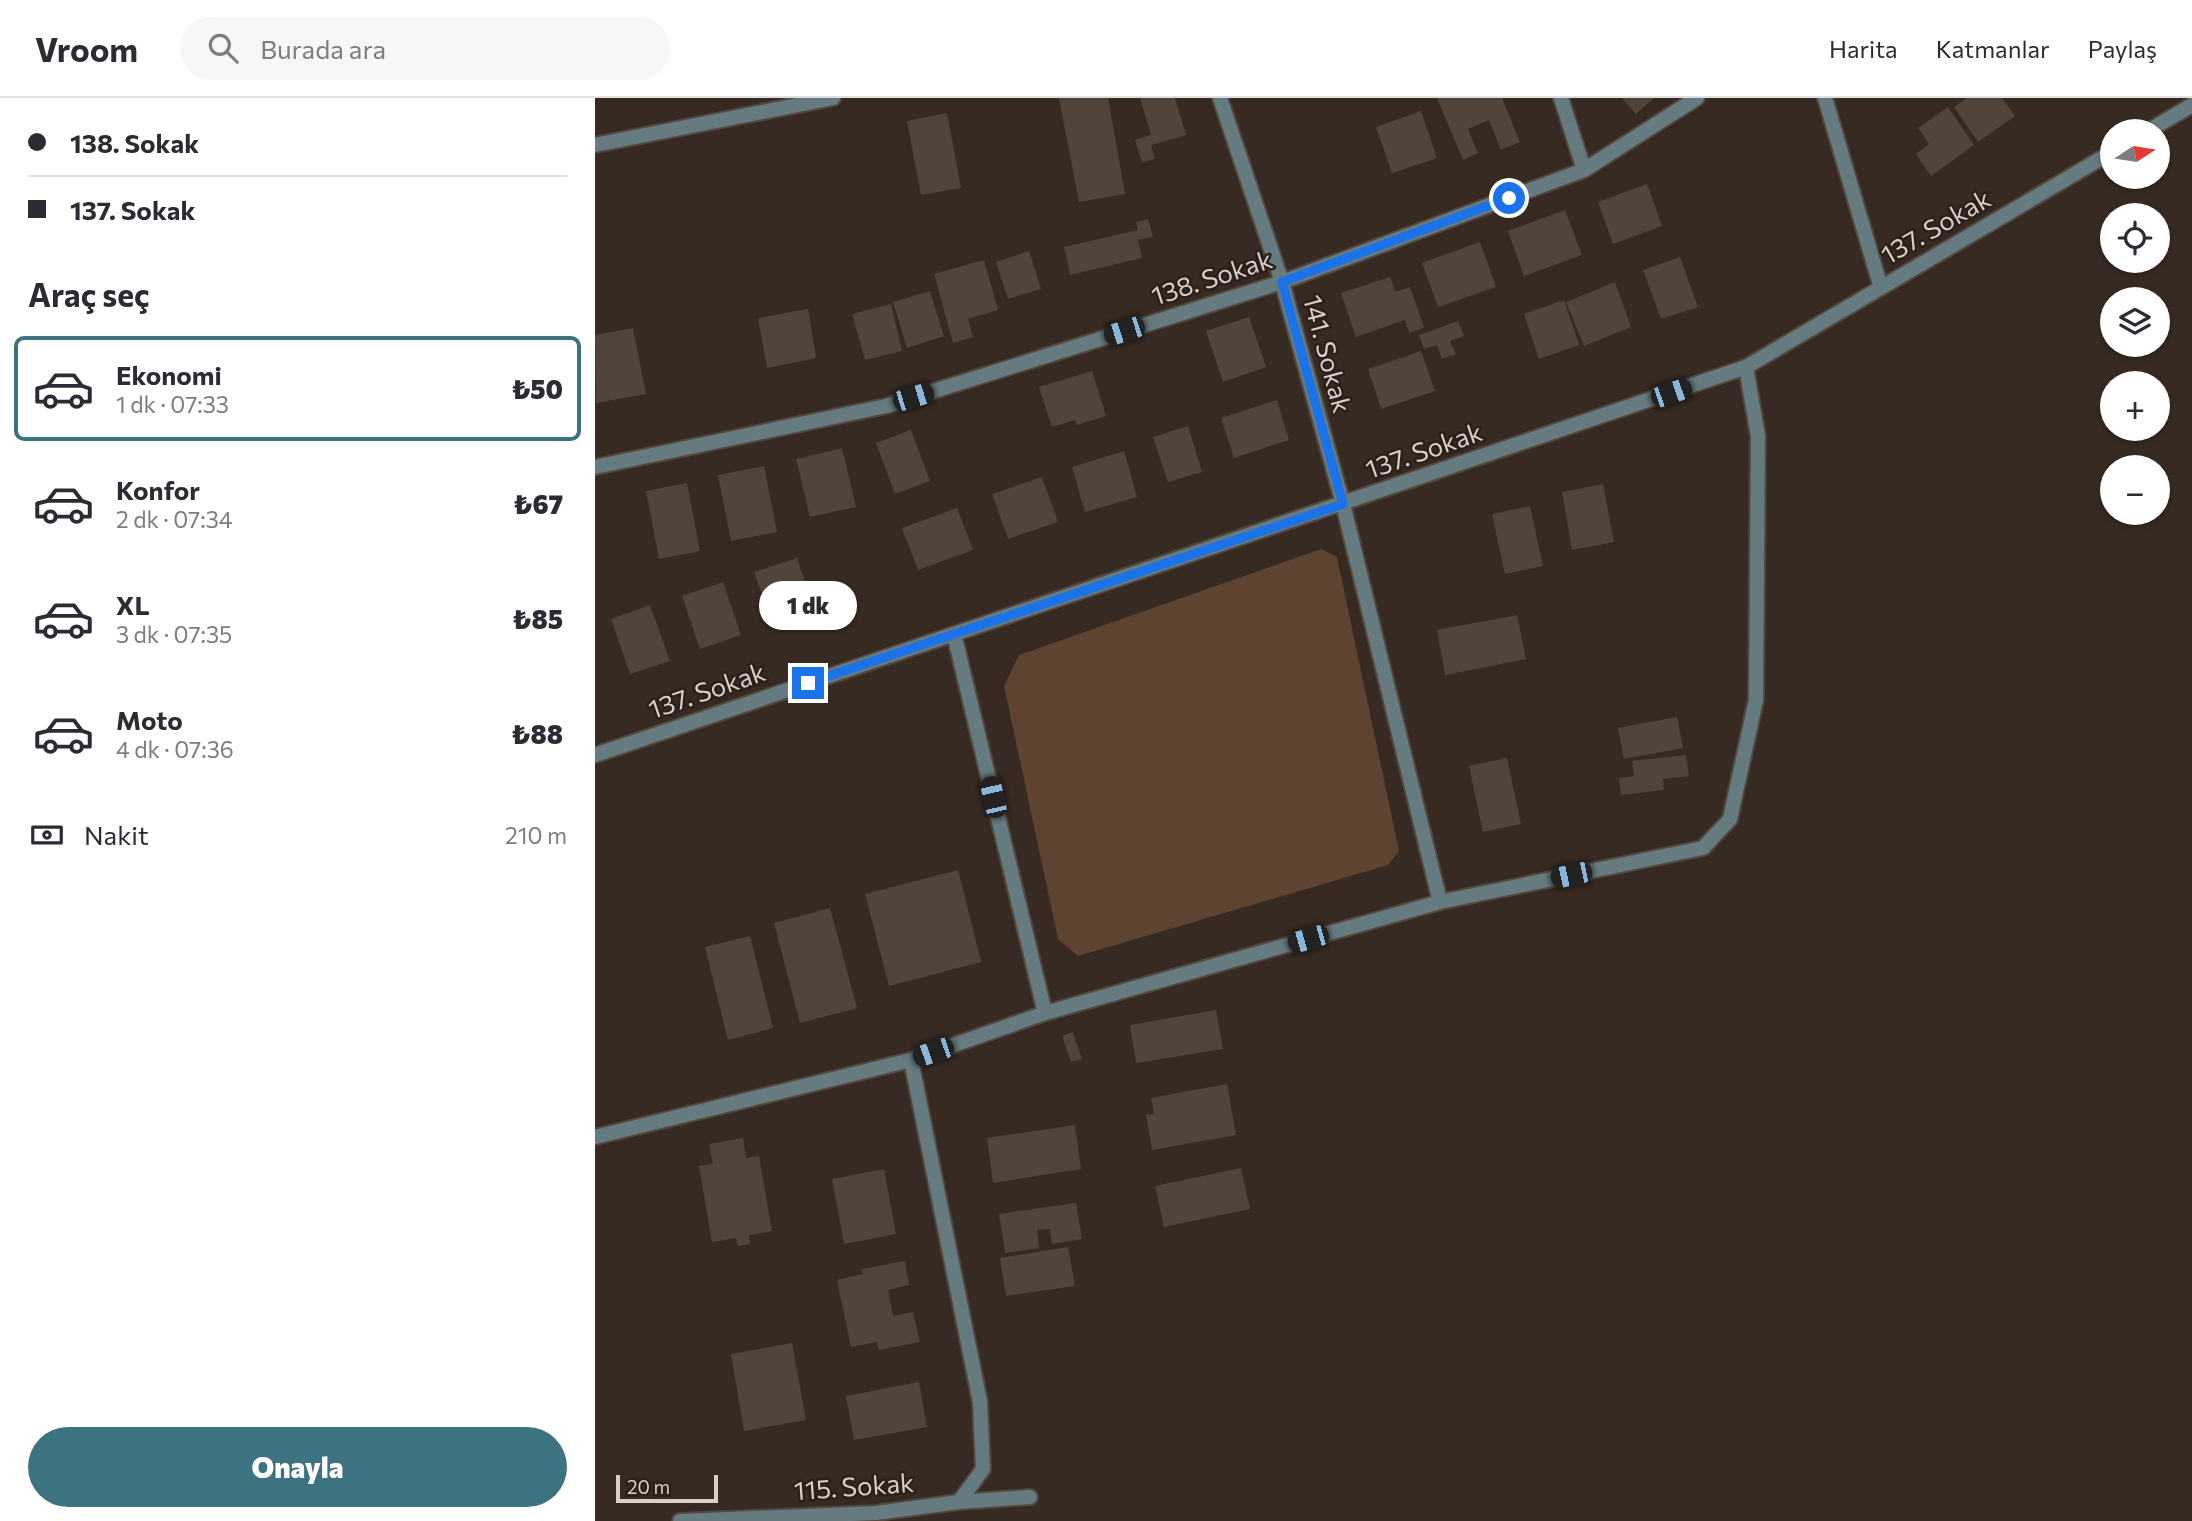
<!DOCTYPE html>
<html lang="tr">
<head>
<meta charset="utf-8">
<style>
	:root { --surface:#fff; --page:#f7f7f7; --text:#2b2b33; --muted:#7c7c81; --line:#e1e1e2; --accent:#3d7380 }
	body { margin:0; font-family:Commissioner,sans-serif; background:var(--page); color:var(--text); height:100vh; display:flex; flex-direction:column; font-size:26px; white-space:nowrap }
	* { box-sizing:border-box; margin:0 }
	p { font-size:23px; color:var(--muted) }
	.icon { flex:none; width:38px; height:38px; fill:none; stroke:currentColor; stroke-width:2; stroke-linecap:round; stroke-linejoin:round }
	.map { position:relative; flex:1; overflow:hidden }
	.panel { display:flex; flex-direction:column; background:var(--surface); width:595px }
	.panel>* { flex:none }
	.top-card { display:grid; align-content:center; height:154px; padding:0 28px; background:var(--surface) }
	.needle { width:46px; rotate:78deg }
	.controls { position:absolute; left:1505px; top:21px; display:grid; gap:14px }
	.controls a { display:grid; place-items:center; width:70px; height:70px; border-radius:50%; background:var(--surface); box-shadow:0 2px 5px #0004; font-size:35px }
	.scale { position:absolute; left:21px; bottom:18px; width:102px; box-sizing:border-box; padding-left:7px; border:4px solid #d7cfca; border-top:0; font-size:19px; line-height:24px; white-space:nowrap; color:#d7cfca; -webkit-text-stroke:5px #2c2019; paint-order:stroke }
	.end { position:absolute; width:32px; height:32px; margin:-16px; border:9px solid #1a73e8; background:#fff; box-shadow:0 0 0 4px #fff }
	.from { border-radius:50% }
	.bubble { position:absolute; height:49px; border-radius:24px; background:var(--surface); box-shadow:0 2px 5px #0004; font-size:23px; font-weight:800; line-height:49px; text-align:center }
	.car { position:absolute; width:21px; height:42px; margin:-21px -10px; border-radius:9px; box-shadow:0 0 5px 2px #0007; background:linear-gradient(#222 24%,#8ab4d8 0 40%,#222 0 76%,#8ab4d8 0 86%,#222 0) }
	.top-card b { display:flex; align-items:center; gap:24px; height:66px; font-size:26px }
	.top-card b+b { border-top:2px solid var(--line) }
	.top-card i { width:18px; height:18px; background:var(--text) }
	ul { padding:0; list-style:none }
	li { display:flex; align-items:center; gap:21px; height:105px; margin:0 14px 10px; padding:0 14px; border:4px solid transparent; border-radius:10px }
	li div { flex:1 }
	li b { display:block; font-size:26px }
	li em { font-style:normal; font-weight:800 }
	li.active { border-color:var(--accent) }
	li>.icon { width:63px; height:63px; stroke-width:1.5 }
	h2 { padding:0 28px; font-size:32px; line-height:84px }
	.pay { display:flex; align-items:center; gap:18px; height:77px; padding:0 28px; font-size:26px }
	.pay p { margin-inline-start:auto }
	.button { display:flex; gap:14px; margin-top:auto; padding:14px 28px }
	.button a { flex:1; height:80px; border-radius:42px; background:var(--accent); color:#fff; font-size:28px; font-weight:800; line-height:80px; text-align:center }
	header { display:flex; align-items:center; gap:42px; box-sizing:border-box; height:98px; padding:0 35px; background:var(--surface); border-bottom:2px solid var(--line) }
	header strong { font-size:33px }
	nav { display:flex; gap:38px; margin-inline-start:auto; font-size:24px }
	.search { width:490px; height:63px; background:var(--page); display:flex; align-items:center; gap:18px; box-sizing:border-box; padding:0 24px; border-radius:38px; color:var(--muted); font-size:26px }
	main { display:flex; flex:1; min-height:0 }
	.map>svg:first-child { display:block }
	.green { fill:#5e4330 }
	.building { fill:#51443b }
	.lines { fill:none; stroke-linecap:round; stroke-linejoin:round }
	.street-casing { stroke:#534840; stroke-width:18 }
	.street { stroke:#667b7f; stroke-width:14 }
	.route { stroke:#1a73e8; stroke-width:9 }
	.labels { text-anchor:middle; stroke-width:5; stroke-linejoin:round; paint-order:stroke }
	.street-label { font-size:26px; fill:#d7cfca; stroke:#2c2019 }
</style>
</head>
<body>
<header>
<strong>Vroom</strong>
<div class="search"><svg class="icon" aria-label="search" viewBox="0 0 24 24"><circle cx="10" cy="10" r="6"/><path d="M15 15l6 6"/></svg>Burada ara</div>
<nav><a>Harita</a><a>Katmanlar</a><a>Paylaş</a></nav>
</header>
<main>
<section class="panel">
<div class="top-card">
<b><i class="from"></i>138. Sokak</b>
<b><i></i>137. Sokak</b>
</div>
<h2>Araç seç</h2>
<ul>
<li class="active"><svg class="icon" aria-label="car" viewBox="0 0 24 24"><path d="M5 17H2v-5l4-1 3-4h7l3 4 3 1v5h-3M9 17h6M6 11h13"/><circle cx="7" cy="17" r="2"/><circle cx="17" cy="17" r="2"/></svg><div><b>Ekonomi</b><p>1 dk · 07:33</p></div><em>₺50</em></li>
<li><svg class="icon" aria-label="car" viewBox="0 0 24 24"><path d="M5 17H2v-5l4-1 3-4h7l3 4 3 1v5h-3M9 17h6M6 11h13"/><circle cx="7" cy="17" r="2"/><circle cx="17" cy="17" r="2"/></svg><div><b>Konfor</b><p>2 dk · 07:34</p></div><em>₺67</em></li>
<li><svg class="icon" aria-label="car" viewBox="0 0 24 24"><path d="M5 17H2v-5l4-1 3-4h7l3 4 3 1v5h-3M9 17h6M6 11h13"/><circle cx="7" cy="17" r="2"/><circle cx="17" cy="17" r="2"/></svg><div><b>XL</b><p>3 dk · 07:35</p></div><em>₺85</em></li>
<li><svg class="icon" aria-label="car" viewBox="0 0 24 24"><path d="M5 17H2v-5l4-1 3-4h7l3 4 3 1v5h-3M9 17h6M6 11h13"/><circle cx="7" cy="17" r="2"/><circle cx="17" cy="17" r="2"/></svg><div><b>Moto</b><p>4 dk · 07:36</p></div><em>₺88</em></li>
</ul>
<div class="pay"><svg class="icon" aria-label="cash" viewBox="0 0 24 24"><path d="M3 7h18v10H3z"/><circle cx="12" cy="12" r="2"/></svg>Nakit<p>210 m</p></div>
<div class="button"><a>Onayla</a></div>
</section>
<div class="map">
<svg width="1597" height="1423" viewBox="0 0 1597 1423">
	<rect width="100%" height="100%" fill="#362a22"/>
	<path class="green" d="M726,451L742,459L804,753L793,767L483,858L463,841L409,588L424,557Z"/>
	<path class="building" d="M464,0H513L530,96L484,104Z
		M545,0H580L591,37L556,47L560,61L547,64L540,42L556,37Z
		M842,0H907L925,44L906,52L894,22L873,31L883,55L868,62Z
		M1027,0H1059L1041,16Z
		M1372,0H1407L1420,18L1383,44L1359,9Z
		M1353,9L1379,47L1336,78L1321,56L1334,46L1323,30Z
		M826,13L842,60L797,75L781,29Z
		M352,15L366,90L326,97L312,23Z
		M1052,86L1067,128L1018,146L1003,104Z
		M970,112L987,157L929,178L913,133Z
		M553,121L558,139L543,142L547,160L475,177L469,149L543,132L541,124Z
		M885,144L901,189L843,209L827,165Z
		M434,153L446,191L413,201L401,164Z
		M1085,159L1103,209L1066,221L1048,172Z
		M389,162L403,212L373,221L378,239L358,245L339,176Z
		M795,179L800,194L815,189L829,230L814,235L810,222L761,239L746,195Z
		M1020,184L1036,229L989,248L971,204Z
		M335,193L349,238L312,250L298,204Z
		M969,202L984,247L944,261L929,216Z
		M296,206L307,253L270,262L257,216Z
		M213,211L221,260L172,270L163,220Z
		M654,219L671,269L628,284L611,233Z
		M863,223L869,238L855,243L861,256L847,261L842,247L829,251L824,237Z
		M38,230L51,296L1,305L0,237Z
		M826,253L840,293L786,311L773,271Z
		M497,273L511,318L482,327L480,322L457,329L444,289Z
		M682,302L694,342L639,360L626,320Z
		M593,328L607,374L573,384L558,339Z
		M316,332L335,383L300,396L281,345Z
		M247,350L261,409L215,419L201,361Z
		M529,353L542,399L490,414L477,369Z
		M169,368L182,434L136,443L123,377Z
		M447,379L463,424L413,441L397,396Z
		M92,385L105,453L64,461L51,393Z
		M1008,386L1019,444L977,452L967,394Z
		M935,408L948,468L910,476L897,416Z
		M362,410L378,452L323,472L307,430Z
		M202,460L220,512L178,527L159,474Z
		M128,484L146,537L105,551L87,498Z
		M55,507L75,563L35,576L16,521Z
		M922,517L931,561L850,577L842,532Z
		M1082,619L1088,650L1029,661L1023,630Z
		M1091,657L1094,678L1068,681L1069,692L1026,697L1024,680L1039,678L1037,663Z
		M912,660L926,726L888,734L874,668Z
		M363,772L386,864L294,888L270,796Z
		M235,810L262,910L205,925L179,825Z
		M155,838L178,930L133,942L110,849Z
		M621,912L628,951L541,965L535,927Z
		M478,934L487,961L476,964L467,938Z
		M632,986L641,1037L557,1052L551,1017L559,1016L556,1000Z
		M480,1027L486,1071L398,1085L392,1040Z
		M148,1040L151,1060L164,1058L177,1133L154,1137L155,1146L143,1148L141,1140L117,1144L104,1068L118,1066L114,1046Z
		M646,1070L655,1111L569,1129L560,1088Z
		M289,1071L301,1136L249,1146L237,1081Z
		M481,1105L487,1141L457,1146L455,1131L442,1132L444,1150L410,1155L404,1116Z
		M473,1149L480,1188L411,1198L405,1160Z
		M310,1163L314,1187L293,1192L298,1218L318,1214L325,1244L284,1252L282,1244L256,1249L242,1182L268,1176L267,1171Z
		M197,1245L211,1322L149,1333L136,1256Z
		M324,1284L332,1329L259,1342L251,1298Z"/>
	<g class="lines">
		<g class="street-casing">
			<path id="street" d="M625,0L687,184L748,406L845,804
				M966,0L989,72
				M1230,0L1286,190
				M1553,33L1597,7
				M0,47L238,0
				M0,369L291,308L687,184L989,72L1102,0
				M359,536L450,915
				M0,657L1151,269L1517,54
				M316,962L450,915L845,804L1108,750L1135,721L1161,602L1163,338L1151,269
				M0,1039L316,962L385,1304L388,1371L364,1404
				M85,1423L281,1415L364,1404L435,1399"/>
		</g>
		<use href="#street" class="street"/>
	</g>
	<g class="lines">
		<path class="route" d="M213,585L748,406L687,184L914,100"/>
	</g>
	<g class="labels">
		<g class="street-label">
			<text transform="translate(1341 129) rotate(-30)" y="9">137. Sokak</text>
			<text transform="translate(617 180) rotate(-18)" y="9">138. Sokak</text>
			<text transform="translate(732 256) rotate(75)" y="9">141. Sokak</text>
			<text transform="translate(829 353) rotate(-19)" y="9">137. Sokak</text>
			<text transform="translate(112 593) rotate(-19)" y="9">137. Sokak</text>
			<text transform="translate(259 1389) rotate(-4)" y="9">115. Sokak</text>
		</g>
	</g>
</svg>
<div class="controls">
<a><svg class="needle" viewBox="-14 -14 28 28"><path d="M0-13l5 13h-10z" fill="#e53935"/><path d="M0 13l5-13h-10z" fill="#7c7c81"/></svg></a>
<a><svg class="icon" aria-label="locate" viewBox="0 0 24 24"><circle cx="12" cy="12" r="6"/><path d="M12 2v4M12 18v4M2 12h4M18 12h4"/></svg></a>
<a><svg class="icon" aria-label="layers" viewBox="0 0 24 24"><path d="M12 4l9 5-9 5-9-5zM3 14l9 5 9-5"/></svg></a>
<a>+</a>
<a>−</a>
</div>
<div class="scale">20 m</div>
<i class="end from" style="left:914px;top:100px"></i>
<i class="end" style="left:213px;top:585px"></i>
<div class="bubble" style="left:164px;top:483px;width:98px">1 dk</div>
<i class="car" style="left:529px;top:233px;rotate:252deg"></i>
<i class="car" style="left:1076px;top:295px;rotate:71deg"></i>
<i class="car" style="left:318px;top:299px;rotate:73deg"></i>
<i class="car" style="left:398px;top:699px;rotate:347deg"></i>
<i class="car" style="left:976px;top:777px;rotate:258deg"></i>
<i class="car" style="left:713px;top:841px;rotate:254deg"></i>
<i class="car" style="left:338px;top:954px;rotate:251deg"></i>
</div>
</main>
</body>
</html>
